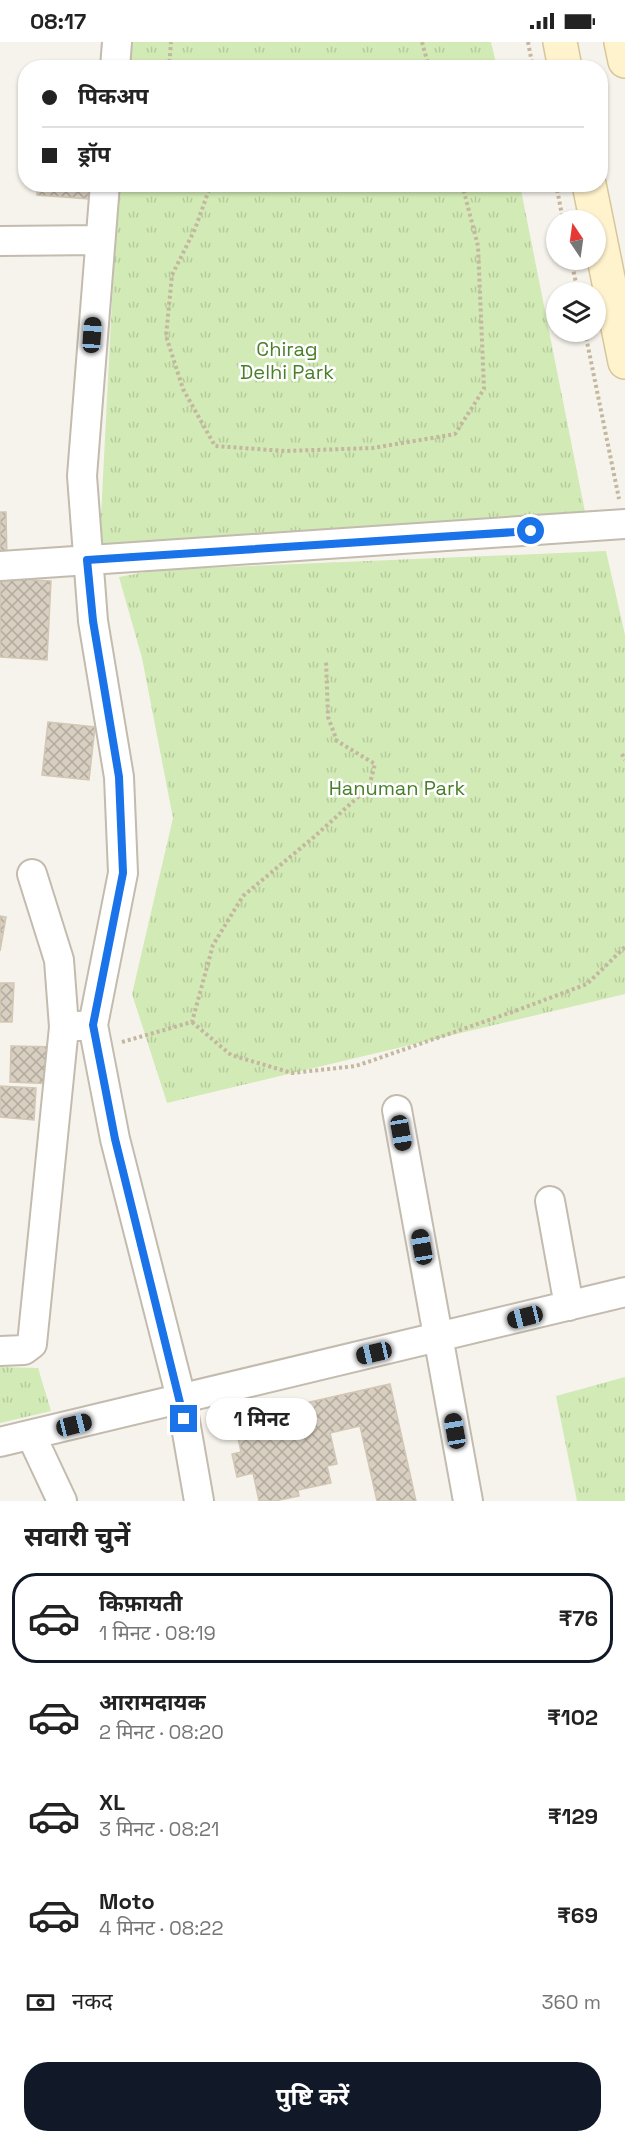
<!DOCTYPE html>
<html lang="hi">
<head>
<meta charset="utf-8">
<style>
	:root { --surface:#fff; --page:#f6f6f6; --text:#222; --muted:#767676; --line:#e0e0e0; --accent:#111827 }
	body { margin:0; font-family:"Space Grotesk","Noto Sans Devanagari",sans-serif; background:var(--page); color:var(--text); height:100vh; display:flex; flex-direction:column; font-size:22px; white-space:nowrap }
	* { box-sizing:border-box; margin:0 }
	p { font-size:20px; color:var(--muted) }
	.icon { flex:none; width:33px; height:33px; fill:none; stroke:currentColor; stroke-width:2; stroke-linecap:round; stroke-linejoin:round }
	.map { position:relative; height:1459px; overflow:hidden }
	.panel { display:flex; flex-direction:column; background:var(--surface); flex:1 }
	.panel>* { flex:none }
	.guide { position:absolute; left:18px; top:18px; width:590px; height:132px; border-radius:24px; box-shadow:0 2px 4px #0004; display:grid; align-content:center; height:132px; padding:0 24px; background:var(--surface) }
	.needle { width:39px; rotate:347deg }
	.tools { position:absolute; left:546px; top:168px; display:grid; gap:12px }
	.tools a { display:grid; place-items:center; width:60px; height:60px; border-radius:50%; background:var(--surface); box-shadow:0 2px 4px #0004; font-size:30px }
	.end { position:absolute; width:27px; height:27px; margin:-14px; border:8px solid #1a73e8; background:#fff; box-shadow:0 0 0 3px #fff }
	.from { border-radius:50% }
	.bubble { position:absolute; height:42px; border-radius:21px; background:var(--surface); box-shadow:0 2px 4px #0004; font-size:20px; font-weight:700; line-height:42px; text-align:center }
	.car { position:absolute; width:18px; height:36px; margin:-18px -9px; border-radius:8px; box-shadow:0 0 4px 2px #0007; background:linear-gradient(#222 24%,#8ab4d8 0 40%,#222 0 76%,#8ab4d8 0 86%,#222 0) }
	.guide b { display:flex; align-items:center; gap:21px; height:57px; font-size:22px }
	.guide b+b { border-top:2px solid var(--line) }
	.guide i { width:15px; height:15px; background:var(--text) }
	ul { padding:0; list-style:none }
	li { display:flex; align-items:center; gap:18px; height:90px; margin:0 12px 9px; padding:0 12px; border:3px solid transparent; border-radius:24px }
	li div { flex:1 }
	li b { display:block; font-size:22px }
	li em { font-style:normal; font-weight:700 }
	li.current { border-color:var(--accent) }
	li>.icon { width:54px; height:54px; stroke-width:1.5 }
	h2 { padding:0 24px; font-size:27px; line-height:72px }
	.pay { display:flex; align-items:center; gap:15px; height:66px; padding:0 24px; font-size:22px }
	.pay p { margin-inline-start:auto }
	.button { display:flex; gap:12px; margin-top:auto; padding:12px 24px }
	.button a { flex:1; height:69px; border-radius:24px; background:var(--accent); color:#fff; font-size:24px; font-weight:700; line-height:69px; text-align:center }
	.status { display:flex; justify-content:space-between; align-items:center; height:42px; padding:0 30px; background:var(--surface); direction:ltr }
	.status svg { height:16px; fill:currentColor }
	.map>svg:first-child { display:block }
	.park { fill:url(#park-tufts) }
	.building { fill:url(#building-cross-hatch); stroke:#d3c7b4; stroke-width:1.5 }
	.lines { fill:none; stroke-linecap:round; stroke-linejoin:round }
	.minor-casing { stroke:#c2bbae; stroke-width:32 }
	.secondary-casing { stroke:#d6c79b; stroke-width:36 }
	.path { stroke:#c4b79f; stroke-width:4; stroke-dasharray:3 3; stroke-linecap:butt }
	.minor { stroke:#fff; stroke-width:28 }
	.secondary { stroke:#fff3cd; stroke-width:33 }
	.route { stroke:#1a73e8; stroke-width:8 }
	.labels { text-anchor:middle; stroke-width:5; stroke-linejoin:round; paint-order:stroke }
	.park-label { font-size:20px; fill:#4a7f2a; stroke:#fff }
</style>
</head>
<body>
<div class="status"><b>08:17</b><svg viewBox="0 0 49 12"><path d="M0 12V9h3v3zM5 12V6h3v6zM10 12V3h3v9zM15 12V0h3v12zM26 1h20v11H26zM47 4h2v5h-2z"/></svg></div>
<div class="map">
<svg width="625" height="1459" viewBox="0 0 625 1459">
	<defs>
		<pattern id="park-tufts" width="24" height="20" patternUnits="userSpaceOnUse" patternTransform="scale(1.5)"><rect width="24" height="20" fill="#d2eab5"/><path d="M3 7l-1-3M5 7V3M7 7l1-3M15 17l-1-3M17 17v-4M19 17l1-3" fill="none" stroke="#b6ca9c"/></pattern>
		<pattern id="building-cross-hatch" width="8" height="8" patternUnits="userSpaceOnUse" patternTransform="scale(1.5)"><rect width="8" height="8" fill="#d8cfc1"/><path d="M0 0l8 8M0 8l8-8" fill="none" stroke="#b1aa9e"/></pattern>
	</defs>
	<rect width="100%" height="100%" fill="#f6f3ec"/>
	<path class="park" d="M125,0H491L497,25L124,26Z
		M118,143H520L586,475L99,513Z
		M606,509L625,593V952L167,1061L132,952L173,776L142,616L119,535L156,528Z
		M0,1325L38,1326L51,1369L0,1381Z
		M625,1335V1459H577L556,1354Z"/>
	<path class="building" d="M38,142H89L88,157L37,153Z
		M0,470H6L7,519H0Z
		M0,536L51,539L47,618L0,615Z
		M48,680L95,685L89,738L42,733Z
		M0,874L6,875L0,909Z
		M0,941H14L12,980H0Z
		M11,1004L58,1005L57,1042L10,1040Z
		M0,1044L36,1046L34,1078L0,1075Z
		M390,1342L416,1459H377L360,1384L330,1391L337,1422L327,1424L331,1441L298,1448L299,1454L275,1459H259L253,1431L237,1435L232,1412L241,1410L234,1377Z"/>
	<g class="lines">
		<g class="minor-casing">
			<path id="minor" d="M115,26L117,0
				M105,142L82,434L93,579L119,735L123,831L93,983L115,1097L181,1356L199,1459
				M0,199L100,198
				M0,524L625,482
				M32,832L59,918L64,985
				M397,1068L468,1459
				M550,1159L569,1264
				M0,1309L24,1308L32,1302L64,985L93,983
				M31,1393L62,1459
				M0,1400L625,1250"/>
		</g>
		<g class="secondary-casing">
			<path id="secondary" d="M560,0L565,26
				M621,0L625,19
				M589,142L625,320"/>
		</g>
		<path class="path" d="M422,0L429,26
			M528,0L533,26
			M169,26L171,0
			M211,142L195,187L172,233L166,294L183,347L215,404L285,409L373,406L455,392L484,347L478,204L462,142
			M556,142L563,178
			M571,218L578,250
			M585,290L619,457
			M622,712L625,718
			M192,980L231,1013L292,1031L356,1024L515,969L587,942L625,905
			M122,1000L192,980L213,903L243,854L314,795L369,745L375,722L337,699L328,675L326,618"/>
		<use href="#minor" class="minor"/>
		<use href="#secondary" class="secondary"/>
	</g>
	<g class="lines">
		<path class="route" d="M184,1377L115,1097L93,983L123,831L119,735L93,579L87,518L531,489"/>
	</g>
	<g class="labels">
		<g class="park-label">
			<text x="287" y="314">Chirag<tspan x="287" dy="23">Delhi Park</tspan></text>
			<text x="397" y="753">Hanuman Park</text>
		</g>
	</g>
</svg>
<div class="tools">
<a><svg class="needle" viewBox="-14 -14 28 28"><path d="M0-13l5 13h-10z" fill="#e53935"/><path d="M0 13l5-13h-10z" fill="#767676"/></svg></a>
<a><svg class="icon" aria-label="layers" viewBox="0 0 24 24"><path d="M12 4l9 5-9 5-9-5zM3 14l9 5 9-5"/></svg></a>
</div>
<i class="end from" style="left:531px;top:489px"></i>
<i class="end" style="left:184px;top:1377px"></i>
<div class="bubble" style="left:206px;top:1356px;width:111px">1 मिनट</div>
<i class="car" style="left:92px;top:293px;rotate:4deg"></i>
<i class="car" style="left:401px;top:1091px;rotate:170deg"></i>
<i class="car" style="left:422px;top:1205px;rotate:350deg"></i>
<i class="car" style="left:525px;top:1275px;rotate:256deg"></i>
<i class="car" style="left:374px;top:1311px;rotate:257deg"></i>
<i class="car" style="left:74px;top:1383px;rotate:76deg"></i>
<i class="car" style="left:455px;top:1389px;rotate:350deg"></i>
<div class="guide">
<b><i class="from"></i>पिकअप</b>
<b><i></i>ड्रॉप</b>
</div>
</div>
<section class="panel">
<h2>सवारी चुनें</h2>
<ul>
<li class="current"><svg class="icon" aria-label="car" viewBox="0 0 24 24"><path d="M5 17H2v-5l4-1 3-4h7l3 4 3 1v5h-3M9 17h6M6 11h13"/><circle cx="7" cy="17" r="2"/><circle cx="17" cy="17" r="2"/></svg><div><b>किफ़ायती</b><p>1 मिनट · 08:19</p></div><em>₹76</em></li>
<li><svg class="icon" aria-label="car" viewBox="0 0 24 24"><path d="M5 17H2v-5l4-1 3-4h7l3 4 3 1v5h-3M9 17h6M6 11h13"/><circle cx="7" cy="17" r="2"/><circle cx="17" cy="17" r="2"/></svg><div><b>आरामदायक</b><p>2 मिनट · 08:20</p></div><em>₹102</em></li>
<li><svg class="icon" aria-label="car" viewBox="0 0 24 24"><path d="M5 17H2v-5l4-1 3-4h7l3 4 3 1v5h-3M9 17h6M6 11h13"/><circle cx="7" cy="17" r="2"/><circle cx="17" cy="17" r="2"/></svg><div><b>XL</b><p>3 मिनट · 08:21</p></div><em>₹129</em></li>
<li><svg class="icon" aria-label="car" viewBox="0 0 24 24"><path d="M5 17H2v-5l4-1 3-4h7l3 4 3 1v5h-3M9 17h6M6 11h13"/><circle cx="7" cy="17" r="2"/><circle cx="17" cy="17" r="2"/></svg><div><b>Moto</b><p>4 मिनट · 08:22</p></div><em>₹69</em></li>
</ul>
<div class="pay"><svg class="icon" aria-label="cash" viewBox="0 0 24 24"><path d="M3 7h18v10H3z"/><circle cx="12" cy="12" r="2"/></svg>नकद<p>360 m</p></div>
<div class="button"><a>पुष्टि करें</a></div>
</section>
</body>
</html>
